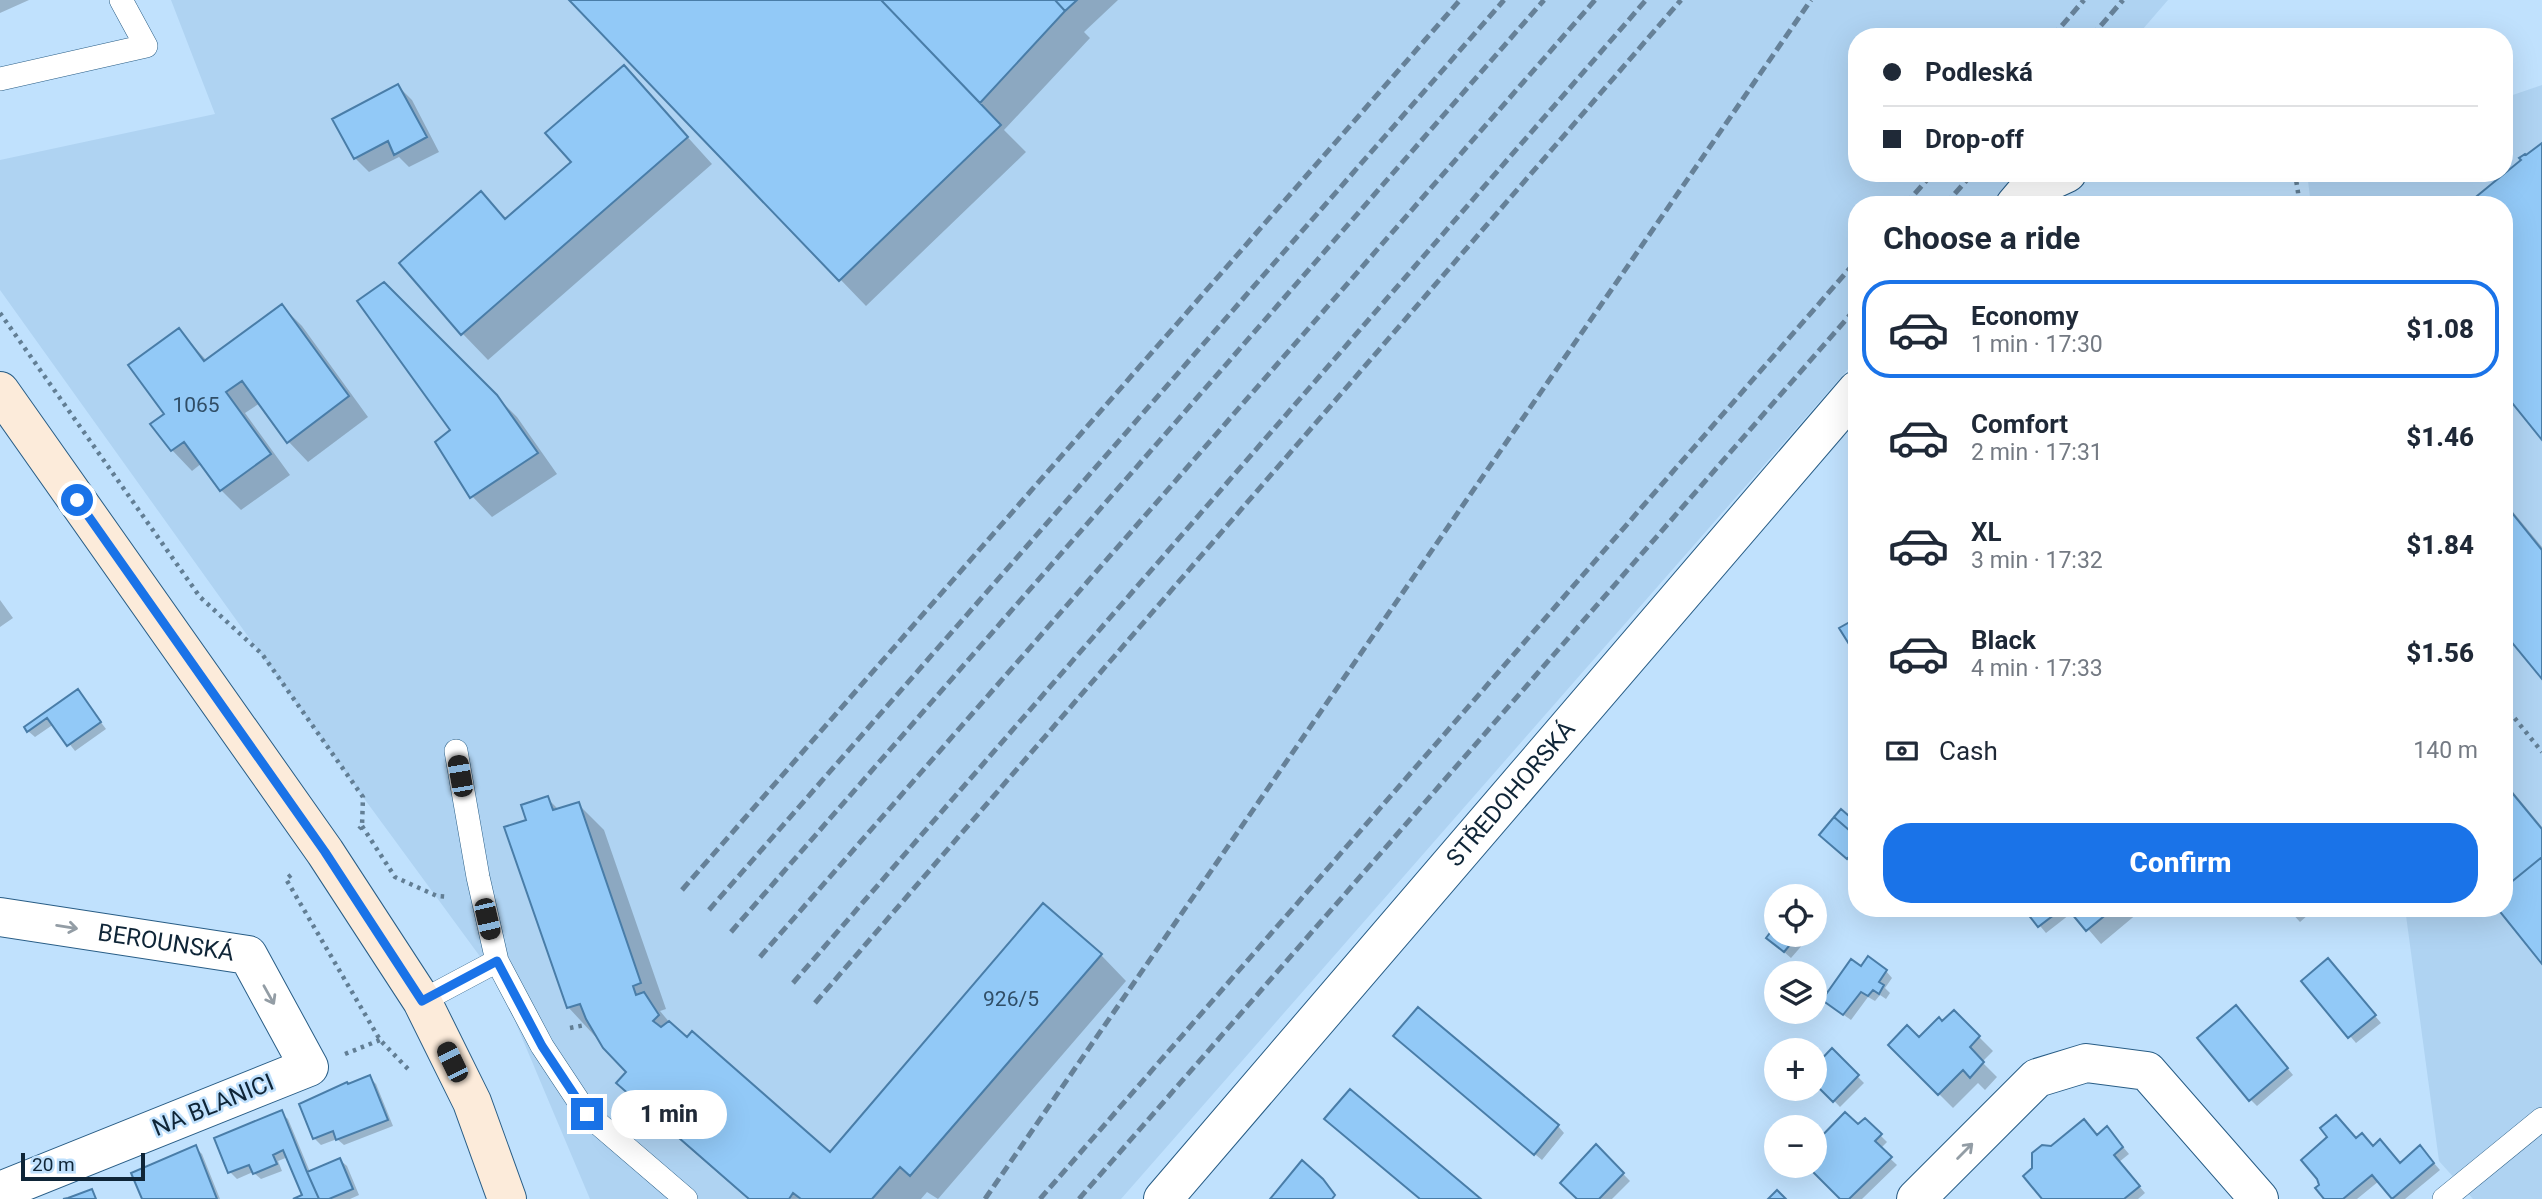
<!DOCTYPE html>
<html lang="en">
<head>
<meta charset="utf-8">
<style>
	:root { --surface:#fff; --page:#f2f2f3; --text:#1f2937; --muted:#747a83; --line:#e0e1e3; --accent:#1a73e8 }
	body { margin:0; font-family:Roboto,sans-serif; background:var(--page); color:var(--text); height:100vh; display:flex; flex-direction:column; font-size:26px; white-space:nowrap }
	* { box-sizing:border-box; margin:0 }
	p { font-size:23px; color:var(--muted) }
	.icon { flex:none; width:38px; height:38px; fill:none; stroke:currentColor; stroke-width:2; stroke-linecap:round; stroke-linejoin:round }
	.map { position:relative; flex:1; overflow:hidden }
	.panel { position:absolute; left:1848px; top:196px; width:665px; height:721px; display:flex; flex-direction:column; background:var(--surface); border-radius:28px; box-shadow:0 7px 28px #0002 }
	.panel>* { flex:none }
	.banner { position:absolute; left:1848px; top:28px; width:665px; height:154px; border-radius:28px; box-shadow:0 7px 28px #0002; display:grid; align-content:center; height:154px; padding:0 35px; background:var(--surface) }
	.tools { position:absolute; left:1764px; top:884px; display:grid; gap:14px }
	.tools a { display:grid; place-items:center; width:63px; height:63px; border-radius:50%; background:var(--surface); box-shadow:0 7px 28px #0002; font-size:35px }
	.scale { position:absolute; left:21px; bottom:18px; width:124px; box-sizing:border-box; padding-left:7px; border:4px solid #0f2537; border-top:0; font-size:19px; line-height:24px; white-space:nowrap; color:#0f2537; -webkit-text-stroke:5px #c0e1fd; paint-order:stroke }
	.end { position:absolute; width:32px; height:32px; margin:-16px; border:9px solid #1a73e8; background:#fff; box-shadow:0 0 0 4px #fff }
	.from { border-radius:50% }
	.bubble { position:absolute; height:49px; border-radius:24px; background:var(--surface); box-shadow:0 7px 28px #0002; font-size:23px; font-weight:800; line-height:49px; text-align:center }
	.car { position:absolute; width:21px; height:42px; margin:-21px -10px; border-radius:9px; box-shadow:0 0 5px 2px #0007; background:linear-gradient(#222 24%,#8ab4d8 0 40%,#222 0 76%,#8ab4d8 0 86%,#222 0) }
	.banner b { display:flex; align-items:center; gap:24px; height:66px; font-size:26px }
	.banner b+b { border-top:2px solid var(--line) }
	.banner i { width:18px; height:18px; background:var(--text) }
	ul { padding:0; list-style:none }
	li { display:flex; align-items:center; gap:21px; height:98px; margin:0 14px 10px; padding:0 21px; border:4px solid transparent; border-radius:28px }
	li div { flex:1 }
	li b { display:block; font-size:26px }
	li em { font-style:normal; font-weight:800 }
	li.selected { border-color:var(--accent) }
	li>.icon { width:63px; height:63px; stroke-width:1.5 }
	h2 { padding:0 35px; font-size:32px; line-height:84px }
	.pay { display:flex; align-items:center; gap:18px; height:77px; padding:0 35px; font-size:26px }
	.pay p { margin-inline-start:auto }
	.primary-button { display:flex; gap:14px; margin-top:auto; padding:14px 35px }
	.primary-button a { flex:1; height:80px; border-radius:28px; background:var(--accent); color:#fff; font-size:28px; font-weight:800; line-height:80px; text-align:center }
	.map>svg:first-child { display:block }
	.built { fill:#afd3f2 }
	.shadow { fill:#0003 }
	.building { fill:#92c9f7; stroke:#497da8; stroke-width:2 }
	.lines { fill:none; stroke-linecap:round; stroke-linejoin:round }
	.service-casing { stroke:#285d86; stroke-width:24 }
	.minor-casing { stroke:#285d86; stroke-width:40 }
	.secondary-casing { stroke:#285d86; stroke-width:40 }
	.path { stroke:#627e94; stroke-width:4.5; stroke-dasharray:3.5 5; stroke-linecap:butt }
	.service { stroke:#fff; stroke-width:23 }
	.minor { stroke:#fff; stroke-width:38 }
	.secondary { stroke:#fcebda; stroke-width:38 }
	.rail { stroke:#668198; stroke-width:5; stroke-dasharray:10 5; stroke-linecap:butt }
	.oneway { stroke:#939da5 }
	.route { stroke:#1a73e8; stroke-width:9 }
	.labels { text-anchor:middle; stroke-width:5; stroke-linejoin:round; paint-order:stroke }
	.number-label { font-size:21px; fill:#304e67 }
	.street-label { font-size:24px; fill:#0f2537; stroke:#c0e1fd }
</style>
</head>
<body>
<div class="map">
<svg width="2542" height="1199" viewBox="0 0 2542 1199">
	<rect width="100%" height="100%" fill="#c0e1fd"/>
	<path class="built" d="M171,0H2168L2136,37H1857V173H2018L1991,205H1857V359L1121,1199H590L498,981L363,797L0,290V160L215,114Z
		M2542,85V1199H2473L2439,1161L2405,908H2504V205H2311L2307,173H2504V98Z"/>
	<path class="shadow" d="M0,0H29L0,13Z
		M571,0H1118L1084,32L1090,38L1004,130L1026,152L866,306Z
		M624,67L712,164L488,360L463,334L401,263L481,194L507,219L573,162Z
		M398,86L412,100L439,152L409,167L399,157L369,172L355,158L335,120Z
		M383,284L517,417L557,474L492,517L472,496L452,430Z
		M282,306L302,326L368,417L308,462L288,441L260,403L245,413L290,475L241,510L221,490L202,463L192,471L172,450L167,415L179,330L207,361Z
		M2504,501L2542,547V677L2504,630Z
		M0,600L13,618L0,627Z
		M78,692L106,729L75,751L54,724L35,737L28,731Z
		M2504,781L2542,827V961L2504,908Z
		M547,798L559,810L578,804L604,830L666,1009L660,1011L675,1029L830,1154L1101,955L1126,981L938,1199L927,1192L921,1199H748L644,1109L618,1083L628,1072L569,1008L507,828L528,821Z
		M1857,826V862L1855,864L1828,841Z
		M2025,908H2064L2069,915L2046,933Z
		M2070,908H2144L2101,944Z
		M2287,908H2316L2300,922Z
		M1776,927V934L1811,935L1791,958L1768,938Z
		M2334,967L2381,1023L2356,1043L2303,981Z
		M1861,969L1886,971L1892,978L1885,988L1890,993L1886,999L1880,995L1875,1001L1868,997L1851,1020L1831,1006Z
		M1954,1012L1993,1051L1982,1062L1997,1077L1985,1090L1978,1083L1953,1108L1890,1045L1919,1039Z
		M2243,1014L2293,1075L2257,1106L2250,1099Z
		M1402,1043L1558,1126L1564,1133L1542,1160Z
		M1832,1051L1864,1083L1840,1107L1815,1081V1068Z
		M369,1077L376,1084L393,1126L344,1145L337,1139L321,1145L314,1138Z
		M281,1113L288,1119L310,1172L340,1160L347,1166L359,1195L350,1199H297L304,1196L288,1157L278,1161L282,1171L261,1179L253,1172L237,1179L230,1172L217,1139Z
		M1845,1114L1858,1127L1865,1120L1887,1142L1880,1149L1897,1165L1862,1199H1842L1809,1166H1815V1146Z
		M2113,1135L2129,1154L2119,1162L2145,1193L2138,1199H2044L2052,1147Z
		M2356,1140L2373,1147L2400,1165L2426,1154L2440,1170L2405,1199H2394L2379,1181L2357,1199H2326Z
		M1596,1146L1630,1181L1612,1199H1579Z
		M195,1147L202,1154L220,1199H144Z"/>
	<path class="building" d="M569,0H881L1001,125L839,281Z
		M881,0H1055L1065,11L980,103Z
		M1055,0H1077L1065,11Z
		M624,65L688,137L461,335L399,263L481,191L505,219L571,162L545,133Z
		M398,84L427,137L394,155L388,141L354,159L332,119Z
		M2542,143V440L2504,393V205H2466L2521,160L2519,158L2525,154L2526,155Z
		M384,282L497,395L538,453L470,498L435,442L450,430L357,301Z
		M282,304L349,396L287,443L242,381L226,392L271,454L220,491L184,442L171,451L150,424L164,414L128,365L179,328L204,361Z
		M2504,503L2542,550V679L2504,633Z
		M1857,618V657L1839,628Z
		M78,689L101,722L67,746L47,718L27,732L24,727Z
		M2504,783L2542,829V857L2504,888Z
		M548,796L553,810L579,802L641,983L633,986L636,995L644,992L659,1015L653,1021L661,1027L669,1021L687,1037L692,1031L830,1152L1043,903L1102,954L910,1176L900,1167L872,1199H801L793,1193L789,1199H749L616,1083L626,1072L603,1048L586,1019L580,1004L567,1008L504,827L526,820L521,805Z
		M1841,809L1857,823V837L1834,817Z
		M1834,817L1857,837V848L1847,859L1819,835Z
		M2542,857V964L2497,908H2504V888Z
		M2023,908H2063L2038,927Z
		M2067,908H2114L2086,931Z
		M1776,925V934H1799L1784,952L1766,938Z
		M1868,956L1887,970L1879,982L1884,985L1879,994L1873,990L1868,996L1861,992L1843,1015L1822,1000L1851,959L1861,966Z
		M2328,958L2376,1015L2348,1038L2301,981Z
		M2236,1005L2288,1068L2249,1101L2197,1038Z
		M1418,1007L1559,1125L1534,1155L1393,1036Z
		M1954,1010L1980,1036L1970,1047L1984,1062L1970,1078L1963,1070L1938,1095L1888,1045L1907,1025L1919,1037L1939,1017L1942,1021Z
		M1832,1048L1859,1075L1833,1102L1815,1084V1066Z
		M370,1075L388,1120L336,1140L333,1131L313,1139L299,1104L347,1082L348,1084Z
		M1350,1089L1481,1199H1420L1324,1119Z
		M282,1110L307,1172L319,1199H293L302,1195L283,1150L273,1155L277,1164L253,1174L249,1165L228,1173L214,1138Z
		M1845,1112L1858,1124L1865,1118L1882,1134L1875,1141L1892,1157L1849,1199H1840L1807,1166H1815V1143Z
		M2336,1115L2356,1138L2362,1133L2373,1146L2380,1139L2400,1163L2420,1145L2434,1163L2392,1199L2372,1175L2343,1199H2324L2315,1188L2319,1185L2317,1179L2301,1160L2327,1137L2320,1128Z
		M2084,1119L2097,1135L2107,1126L2123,1147L2114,1155L2140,1186L2124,1199H2042L2023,1176L2032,1168V1153L2042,1145L2051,1146Z
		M1596,1144L1624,1173L1599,1199H1577L1560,1183Z
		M196,1145L217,1199H142L131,1173Z
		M340,1158L353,1189L329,1199H319L307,1172Z
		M1302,1160L1323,1179L1335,1195L1332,1199H1270Z
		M92,1189L96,1199H63L68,1198Z
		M1777,1190L1786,1199H1768Z"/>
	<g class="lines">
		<g class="service-casing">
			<path id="service" d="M0,79L146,46L121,0
				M456,751L478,877L497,961
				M422,1001L497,961L542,1046L587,1114L686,1199
				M2444,1199L2542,1119"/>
		</g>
		<g class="minor-casing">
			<g id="minor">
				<path d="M2015,205L2026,192L2067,173"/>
				<path id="s1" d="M0,917L248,955L309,1067L0,1191"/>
				<path id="s2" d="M1163,1199L1857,390"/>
				<path d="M1916,1199L2037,1078L2086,1063L2147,1071L2259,1199"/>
			</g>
		</g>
		<g class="secondary-casing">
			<path id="secondary" d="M0,391L325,852L422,1001L472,1102L507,1199"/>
		</g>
		<path class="path" d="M2295,173L2300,205
			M0,313L200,597L262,654L274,671L363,797L362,826L359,829
			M2504,705L2542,752
			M362,826L395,877L437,896L449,897
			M291,875L286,879L380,1040L408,1069
			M570,1028L585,1025
			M345,1054L380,1040"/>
		<use href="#service" class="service"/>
		<use href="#minor" class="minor"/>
		<use href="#secondary" class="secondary"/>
		<path class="rail" d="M2052,37L2084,0
			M2091,37L2123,0
			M1905,205L1933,173
			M1945,205L1973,173
			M682,890L1460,0
			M709,910L1504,0
			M731,932L1544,0
			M760,957L1595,0
			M793,983L1646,0
			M815,1003L1681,0
			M985,1199L1811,0
			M1040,1199L1857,260
			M1079,1199L1857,307"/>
	</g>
	<defs><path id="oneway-shaft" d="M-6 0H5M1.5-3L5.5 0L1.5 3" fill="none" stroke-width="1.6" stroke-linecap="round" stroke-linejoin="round" transform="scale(1.75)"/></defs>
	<g class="oneway">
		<use href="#oneway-shaft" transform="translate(67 927) rotate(9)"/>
		<use href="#oneway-shaft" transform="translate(269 995) rotate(61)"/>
		<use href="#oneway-shaft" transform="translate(1965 1151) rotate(-45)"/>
	</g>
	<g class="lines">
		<path class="route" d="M77,500L325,852L422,1001L497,961L542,1046L587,1114"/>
	</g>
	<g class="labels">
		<g class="number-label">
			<text x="196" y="412">1065</text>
			<text x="1011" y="1006">926/5</text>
		</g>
		<g class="street-label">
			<text dy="8" stroke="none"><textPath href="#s2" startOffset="534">STŘEDOHORSKÁ</textPath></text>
			<text dy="8" stroke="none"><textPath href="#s1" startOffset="168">BEROUNSKÁ</textPath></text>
			<text transform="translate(213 1105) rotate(-22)" y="8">NA BLANICI</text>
		</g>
	</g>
</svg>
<div class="tools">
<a><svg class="icon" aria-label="locate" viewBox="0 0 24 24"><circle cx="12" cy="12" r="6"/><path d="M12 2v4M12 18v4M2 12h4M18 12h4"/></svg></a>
<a><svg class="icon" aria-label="layers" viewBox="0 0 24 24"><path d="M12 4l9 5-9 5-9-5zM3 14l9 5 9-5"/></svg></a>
<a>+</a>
<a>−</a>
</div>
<div class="scale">20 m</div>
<i class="end from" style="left:77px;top:500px"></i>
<i class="end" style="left:587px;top:1114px"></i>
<div class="bubble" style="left:611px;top:1090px;width:116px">1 min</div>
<i class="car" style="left:460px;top:776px;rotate:350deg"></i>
<i class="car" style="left:487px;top:919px;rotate:167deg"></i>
<i class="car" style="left:452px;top:1062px;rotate:334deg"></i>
<div class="banner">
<b><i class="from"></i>Podleská</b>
<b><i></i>Drop-off</b>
</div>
<section class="panel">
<h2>Choose a ride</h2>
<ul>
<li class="selected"><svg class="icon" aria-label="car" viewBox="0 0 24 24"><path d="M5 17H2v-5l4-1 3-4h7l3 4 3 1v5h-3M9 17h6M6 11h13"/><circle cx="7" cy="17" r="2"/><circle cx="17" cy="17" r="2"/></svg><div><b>Economy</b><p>1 min · 17:30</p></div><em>$1.08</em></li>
<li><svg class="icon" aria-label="car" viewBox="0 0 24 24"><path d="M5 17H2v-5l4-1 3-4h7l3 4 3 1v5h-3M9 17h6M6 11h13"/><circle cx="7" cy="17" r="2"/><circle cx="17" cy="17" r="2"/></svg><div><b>Comfort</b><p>2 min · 17:31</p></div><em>$1.46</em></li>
<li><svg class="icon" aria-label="car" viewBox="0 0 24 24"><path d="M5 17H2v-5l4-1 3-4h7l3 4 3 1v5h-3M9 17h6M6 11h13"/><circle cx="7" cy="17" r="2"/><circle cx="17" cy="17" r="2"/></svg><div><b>XL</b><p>3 min · 17:32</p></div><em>$1.84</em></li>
<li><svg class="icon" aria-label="car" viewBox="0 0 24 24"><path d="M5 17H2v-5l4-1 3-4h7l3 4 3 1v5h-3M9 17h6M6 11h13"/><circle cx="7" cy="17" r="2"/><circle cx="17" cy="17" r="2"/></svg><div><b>Black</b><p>4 min · 17:33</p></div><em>$1.56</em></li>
</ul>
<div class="pay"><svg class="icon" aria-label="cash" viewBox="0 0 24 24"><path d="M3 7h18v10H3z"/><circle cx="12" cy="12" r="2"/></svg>Cash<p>140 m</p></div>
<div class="primary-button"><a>Confirm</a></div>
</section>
</div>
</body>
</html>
